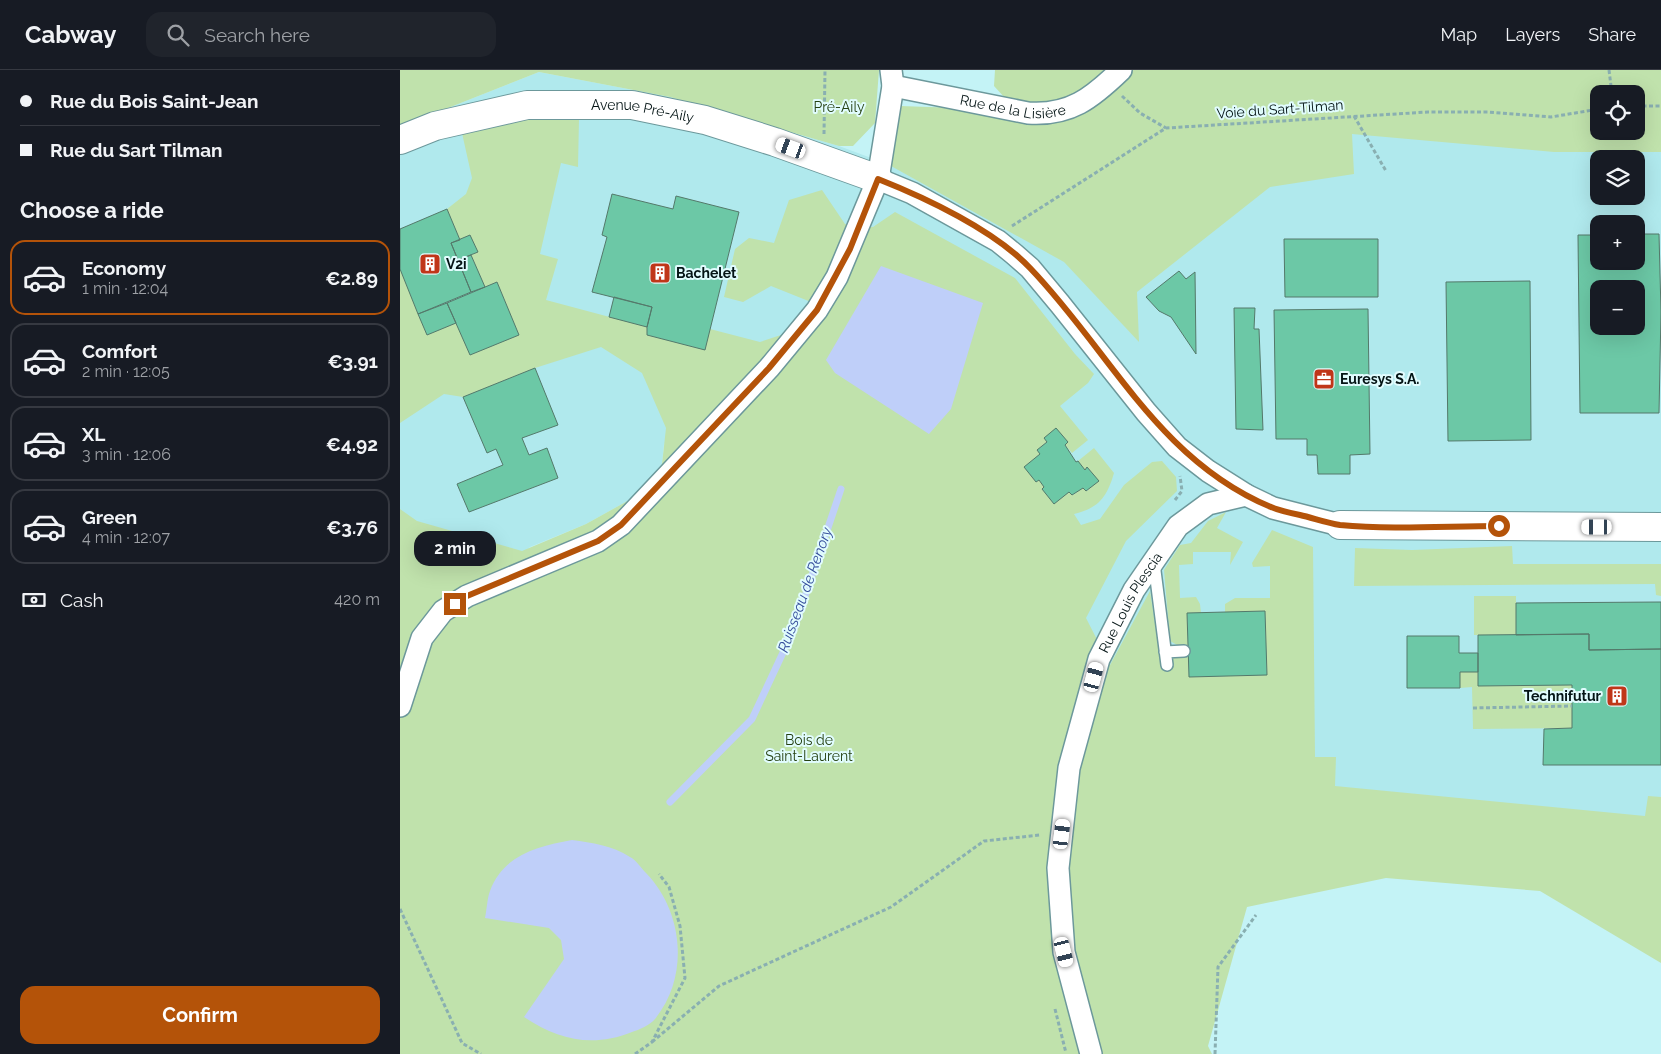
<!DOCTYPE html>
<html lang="en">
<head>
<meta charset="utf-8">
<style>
	:root { --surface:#171b24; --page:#20242c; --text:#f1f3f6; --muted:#9ea1a6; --line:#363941; --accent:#b45309 }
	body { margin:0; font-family:Raleway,sans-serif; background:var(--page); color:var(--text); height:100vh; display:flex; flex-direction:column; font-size:19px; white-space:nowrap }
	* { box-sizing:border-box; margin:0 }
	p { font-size:16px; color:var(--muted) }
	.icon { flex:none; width:28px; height:28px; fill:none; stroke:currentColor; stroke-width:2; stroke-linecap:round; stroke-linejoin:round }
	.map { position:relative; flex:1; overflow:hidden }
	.drawer { display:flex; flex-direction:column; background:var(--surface); width:400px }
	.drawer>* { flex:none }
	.banner { display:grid; align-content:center; height:110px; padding:0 20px; background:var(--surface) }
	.fabs { position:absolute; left:1190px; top:15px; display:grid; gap:10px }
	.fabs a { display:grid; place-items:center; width:55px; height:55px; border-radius:10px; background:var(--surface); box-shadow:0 5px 20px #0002; font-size:25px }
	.end { position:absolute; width:22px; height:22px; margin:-11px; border:6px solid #b45309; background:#fff; box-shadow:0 0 0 2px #fff }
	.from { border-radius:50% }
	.bubble { position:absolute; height:35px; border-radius:15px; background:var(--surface); box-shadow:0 5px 20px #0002; font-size:16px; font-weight:700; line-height:35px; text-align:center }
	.car { position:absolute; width:15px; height:30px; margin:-15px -8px; border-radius:6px; box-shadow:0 0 4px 1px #0007; background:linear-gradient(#fff 24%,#345 0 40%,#fff 0 76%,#345 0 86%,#fff 0) }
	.banner b { display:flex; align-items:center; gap:18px; height:48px; font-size:19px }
	.banner b+b { border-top:1px solid var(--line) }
	.banner i { width:12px; height:12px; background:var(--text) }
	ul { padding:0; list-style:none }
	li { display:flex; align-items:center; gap:15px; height:75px; margin:0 10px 8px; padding:0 10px; border:2px solid var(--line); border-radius:15px }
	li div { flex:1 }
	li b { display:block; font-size:19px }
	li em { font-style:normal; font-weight:700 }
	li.current { border-color:var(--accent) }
	li>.icon { width:45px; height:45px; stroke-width:1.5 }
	h2 { padding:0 20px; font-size:22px; line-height:60px }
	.pay { display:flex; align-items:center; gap:12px; height:55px; padding:0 20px; font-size:19px }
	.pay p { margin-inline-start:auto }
	.cta { display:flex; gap:10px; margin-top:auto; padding:10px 20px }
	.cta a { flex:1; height:58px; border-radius:15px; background:var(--accent); color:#fff; font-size:20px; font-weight:700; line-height:58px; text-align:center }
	header { display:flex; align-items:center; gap:30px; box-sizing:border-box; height:70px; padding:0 25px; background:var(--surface); border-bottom:1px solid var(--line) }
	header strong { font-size:24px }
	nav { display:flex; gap:28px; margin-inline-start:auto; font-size:18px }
	.search { width:350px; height:45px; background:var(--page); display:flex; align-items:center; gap:12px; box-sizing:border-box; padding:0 18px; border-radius:15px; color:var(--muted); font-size:19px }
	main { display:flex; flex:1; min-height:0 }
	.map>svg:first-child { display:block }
	.built { fill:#b0e9ed; fill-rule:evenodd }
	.green { fill:#c0e2ac; fill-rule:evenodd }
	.water { fill:#bfcff9 }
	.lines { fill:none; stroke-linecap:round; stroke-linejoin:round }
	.stream { stroke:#bfcff9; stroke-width:7 }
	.building { fill:#6cc8a6; stroke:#54796a; fill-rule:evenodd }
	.service-casing { stroke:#6c989b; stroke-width:14 }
	.minor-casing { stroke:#6c989b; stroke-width:24 }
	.tertiary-casing { stroke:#6c989b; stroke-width:30 }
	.path { stroke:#89afb1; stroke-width:3; stroke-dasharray:4 2.5; stroke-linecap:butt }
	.service { stroke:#fff; stroke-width:11 }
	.minor { stroke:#fff; stroke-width:21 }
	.tertiary { stroke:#fff; stroke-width:28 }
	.route { stroke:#b45309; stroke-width:6 }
	.labels { text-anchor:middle; stroke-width:4; stroke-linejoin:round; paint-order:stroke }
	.street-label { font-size:14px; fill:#041415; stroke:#e1fcfe }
	.park-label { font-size:14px; fill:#264112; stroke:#e1fcfe }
	.poi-label { font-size:14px; font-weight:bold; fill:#041415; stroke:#e1fcfe; text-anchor:start }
	.water-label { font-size:15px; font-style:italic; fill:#344c9b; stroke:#e1fcfe }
</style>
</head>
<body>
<header>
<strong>Cabway</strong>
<div class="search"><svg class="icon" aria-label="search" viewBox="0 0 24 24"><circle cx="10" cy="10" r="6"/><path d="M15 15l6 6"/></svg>Search here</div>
<nav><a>Map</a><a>Layers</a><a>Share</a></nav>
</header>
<main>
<section class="drawer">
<div class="banner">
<b><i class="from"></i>Rue du Bois Saint-Jean</b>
<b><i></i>Rue du Sart Tilman</b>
</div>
<h2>Choose a ride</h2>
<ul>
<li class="current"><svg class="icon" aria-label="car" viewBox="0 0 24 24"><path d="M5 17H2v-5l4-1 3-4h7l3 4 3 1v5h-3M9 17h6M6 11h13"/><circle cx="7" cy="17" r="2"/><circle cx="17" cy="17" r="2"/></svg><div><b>Economy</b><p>1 min · 12:04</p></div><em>€2.89</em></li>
<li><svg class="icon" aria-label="car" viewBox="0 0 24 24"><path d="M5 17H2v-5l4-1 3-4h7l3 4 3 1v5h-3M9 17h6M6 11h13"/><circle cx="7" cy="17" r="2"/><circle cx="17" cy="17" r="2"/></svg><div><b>Comfort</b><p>2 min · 12:05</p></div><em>€3.91</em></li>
<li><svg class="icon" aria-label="car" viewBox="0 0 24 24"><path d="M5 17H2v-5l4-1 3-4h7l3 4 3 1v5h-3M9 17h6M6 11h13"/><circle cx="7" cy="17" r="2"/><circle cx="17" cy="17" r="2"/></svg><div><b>XL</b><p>3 min · 12:06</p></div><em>€4.92</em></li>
<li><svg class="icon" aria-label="car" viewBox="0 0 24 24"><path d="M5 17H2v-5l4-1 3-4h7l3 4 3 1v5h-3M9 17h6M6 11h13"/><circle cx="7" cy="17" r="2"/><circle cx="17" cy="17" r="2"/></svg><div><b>Green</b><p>4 min · 12:07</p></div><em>€3.76</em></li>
</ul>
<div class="pay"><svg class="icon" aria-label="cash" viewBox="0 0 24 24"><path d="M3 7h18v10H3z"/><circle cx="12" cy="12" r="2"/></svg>Cash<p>420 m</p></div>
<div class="cta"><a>Confirm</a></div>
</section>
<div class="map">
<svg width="1261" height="984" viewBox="0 0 1261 984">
	<rect width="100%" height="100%" fill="#c4f3f6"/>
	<path class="built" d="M139,2L270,27L439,76L490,95L519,37H1199V61H1236L1261,37V777L670,698L424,219L378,275L264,374L262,394L240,424L186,454L130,477L0,606V57ZM1199,89H1236V126H1199ZM1199,154H1236V191H1199ZM1199,219H1236V256H1199Z"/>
	<path class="green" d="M0,0H479L475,53L453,76H439L270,27L139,2L0,57Z
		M595,0H1261V82H1154L952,64L954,104L870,117L737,222L739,272L664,192L491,96L500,36L616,40L594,16ZM1199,24H1236V61H1199Z
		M179,49L178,97L161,93L140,184L158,189L146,230L247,257V265L305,280L310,259L360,272L387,263L411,232L371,216L343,232L324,227L335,179L349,168L374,173L389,130L422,120L445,154L473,157L495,142L615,208L675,284L694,304L688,313L660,336L688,370L672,383L665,375L668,372H647L637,380L640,384L624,397L636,412L639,410L644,417L642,419L654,434L669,422L673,425L683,418L687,421L698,411L688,398L685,400L678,391L694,378L714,403C707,427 699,438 674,444L681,455L700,449L724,415L752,392L762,391L776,407L777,421L726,471L686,548L710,595L750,521L762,600L772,599V591L775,586L788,585L789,607L867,605L865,541L825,542V534L835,528H870V496L853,497L852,493L872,460L913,477L915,687H936L935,716L1245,746L1248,726L1261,727V893L1140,821L986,808L847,837L808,976L812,984H0V439L17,451L122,481L186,454L240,424L262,394L266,358L242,303L201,277L135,298L63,327L44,324L0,353V199L27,265L56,253L70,285L119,265L97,212L85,217L71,185L77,182L70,166L60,170L47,139L66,124L72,108L62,63L106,50Z
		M826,442L817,458L843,472L830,495L831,482H793V494L779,495L780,528L796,527L800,534L801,543H787L788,577L779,576L770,571L764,500L780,475L791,473L808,451Z
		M1112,476L1113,494H1261V526L1256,525L1255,514L954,516L955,478L1012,480Z
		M1074,526H1116V565H1074Z
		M1060,602H1078V616L1172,615V658L1073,659L1072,617L1060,618Z"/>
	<path class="water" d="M481,196L583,233L551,339L529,364L435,303L426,290Z
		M172,770C192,773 212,775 230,787C236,790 241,798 246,803C283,841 290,906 255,949C250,955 239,960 232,962C192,978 159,970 124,947L164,889L161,870L149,858L85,848C87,839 87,829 90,821C103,785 138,776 172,770Z"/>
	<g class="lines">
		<path class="stream" d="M270,732L352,649L394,559L441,419"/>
	</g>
	<path class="building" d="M212,124L273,139L276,126L339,142L305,280L247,265V257L252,237L192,222L207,167L202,165Z
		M47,139L60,170L51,173L71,222L18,244L0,199V159Z
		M1236,164H1259L1261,242L1259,343H1180L1178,165H1199V191H1236ZM1199,219H1236V256H1199Z
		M70,165L78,182L58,190L51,173Z
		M884,169H978V227H885Z
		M71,185L85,217L71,222L58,190Z
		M779,201L786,209L795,202L796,284L771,247L759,241L746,227Z
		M1130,211L1131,370L1048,371L1046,212Z
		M97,212L119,265L70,285L47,233Z
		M214,227L252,237L247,257L209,247Z
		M47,233L56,253L27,265L18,244Z
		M834,238H855L854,259H859L863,360L836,359Z
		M968,239L970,384L950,385V404H918L917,385H907V369H876L874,240Z
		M135,298L158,355L122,368L129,385L147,378L158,408L69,442L57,414L103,395L96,379L87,383L63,327Z
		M656,358L668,372L665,375L676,392L678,391L685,400L687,397L699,411L686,421L683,418L672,425L669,422L654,434L642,419L644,417L639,410L636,412L624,397L640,384L637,380L647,372L644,368Z
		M1261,532V579L1189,580V564L1116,565V533Z
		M865,541L867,605L789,607L787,543Z
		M1189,564V580L1261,579V695H1143L1144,659L1172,658V615L1078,616V565Z
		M1007,566H1059V583H1078V602H1060V618H1007Z"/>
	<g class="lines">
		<g class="service-casing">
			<path id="service" d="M754,493L767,595
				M765,582L784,581"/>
		</g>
		<g class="minor-casing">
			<g id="minor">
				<path id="s1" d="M493,16L628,43C670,46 692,28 721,0"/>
				<path d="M478,109L512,123L598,171L614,184L630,198L660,234L746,342L777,377L808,401L846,425L873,438L940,455"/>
				<path d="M0,636L22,568L43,541L67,526L198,471L221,455L369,298L417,240L437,207L478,109L493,16L491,0"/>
				<path id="s2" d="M691,984L664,882L658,798L669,698L699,589L734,520L778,456L808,434L846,425"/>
			</g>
		</g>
		<g class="tertiary-casing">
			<g id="tertiary">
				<path id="s3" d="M0,70L35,56L127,35H232L305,50L375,72L478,109"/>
				<path d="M940,455L1261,457"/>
			</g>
		</g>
		<path class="path" d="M1209,0L1212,24
			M722,26L740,43L766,58
			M1236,36H1261
			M954,46L986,101
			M424,64L425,0
			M612,156L766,58L1028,42H1088L1151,47L1199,39
			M775,430L782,421L780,406
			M1073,638L1172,636
			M0,839L62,973L81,984
			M655,939L666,983
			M252,972L319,916L491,837L584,771L640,765
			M235,984L252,972L285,908L280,856L269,817L259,804
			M815,984L818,897L856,845"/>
		<use href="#service" class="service"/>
		<use href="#minor" class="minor"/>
		<use href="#tertiary" class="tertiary"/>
	</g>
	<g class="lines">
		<path class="route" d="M55,534L67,526L198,471L221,455L369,298L417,240L450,179L478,109C526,128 594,160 630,198C710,281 758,390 871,437C880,441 890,443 900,445C913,448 927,453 940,455C992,460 1047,456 1099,456"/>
	</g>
	<defs>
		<g id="building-square" transform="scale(1.125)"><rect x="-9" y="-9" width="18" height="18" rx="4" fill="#c03619" stroke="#e1fcfe"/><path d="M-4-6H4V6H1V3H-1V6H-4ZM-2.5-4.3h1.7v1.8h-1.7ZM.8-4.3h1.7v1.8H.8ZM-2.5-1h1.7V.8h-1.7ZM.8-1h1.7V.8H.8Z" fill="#fff"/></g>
		<g id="office-square" transform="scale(1.125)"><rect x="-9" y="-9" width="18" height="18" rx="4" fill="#c03619" stroke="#e1fcfe"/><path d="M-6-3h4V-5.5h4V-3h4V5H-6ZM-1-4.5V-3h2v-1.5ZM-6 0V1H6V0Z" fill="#fff"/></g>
	</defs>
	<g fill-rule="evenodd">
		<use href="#building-square" x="30" y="194"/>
		<use href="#building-square" x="260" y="203"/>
		<use href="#office-square" x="924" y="309"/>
		<use href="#building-square" x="1217" y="626"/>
	</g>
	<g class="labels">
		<g class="street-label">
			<text dy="5" stroke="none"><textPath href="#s1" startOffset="122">Rue de la Lisière</textPath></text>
			<text transform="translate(880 39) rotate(-4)" y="5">Voie du Sart-Tilman</text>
			<text dy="5" stroke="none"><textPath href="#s3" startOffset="248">Avenue Pré-Aily</textPath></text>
			<text dy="5" stroke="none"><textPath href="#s2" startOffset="468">Rue Louis Plescia</textPath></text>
		</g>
		<g class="park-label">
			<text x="439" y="42">Pré-Aily</text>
			<text x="409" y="675">Bois de<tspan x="409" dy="16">Saint-Laurent</tspan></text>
		</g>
		<g class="poi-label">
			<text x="46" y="199">V2i</text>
			<text x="276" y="208">Bachelet</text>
			<text x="940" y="314">Euresys S.A.</text>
			<text x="1201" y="631" text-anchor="end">Technifutur</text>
		</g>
		<g class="water-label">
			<text transform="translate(405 520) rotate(-70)" y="5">Ruisseau de Renory</text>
		</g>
	</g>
</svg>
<div class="fabs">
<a><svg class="icon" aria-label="locate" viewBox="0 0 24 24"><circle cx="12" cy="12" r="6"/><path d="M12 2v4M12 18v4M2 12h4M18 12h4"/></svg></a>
<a><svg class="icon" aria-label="layers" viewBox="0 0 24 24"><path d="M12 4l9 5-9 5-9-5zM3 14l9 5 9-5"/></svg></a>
<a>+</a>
<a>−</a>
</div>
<i class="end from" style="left:1099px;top:456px"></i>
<i class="end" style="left:55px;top:534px"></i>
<div class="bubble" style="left:14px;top:461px;width:82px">2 min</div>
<i class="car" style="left:391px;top:78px;rotate:290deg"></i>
<i class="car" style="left:1197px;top:457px;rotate:270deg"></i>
<i class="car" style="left:694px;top:607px;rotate:15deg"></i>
<i class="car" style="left:662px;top:764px;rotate:7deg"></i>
<i class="car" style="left:664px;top:882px;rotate:166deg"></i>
</div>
</main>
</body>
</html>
